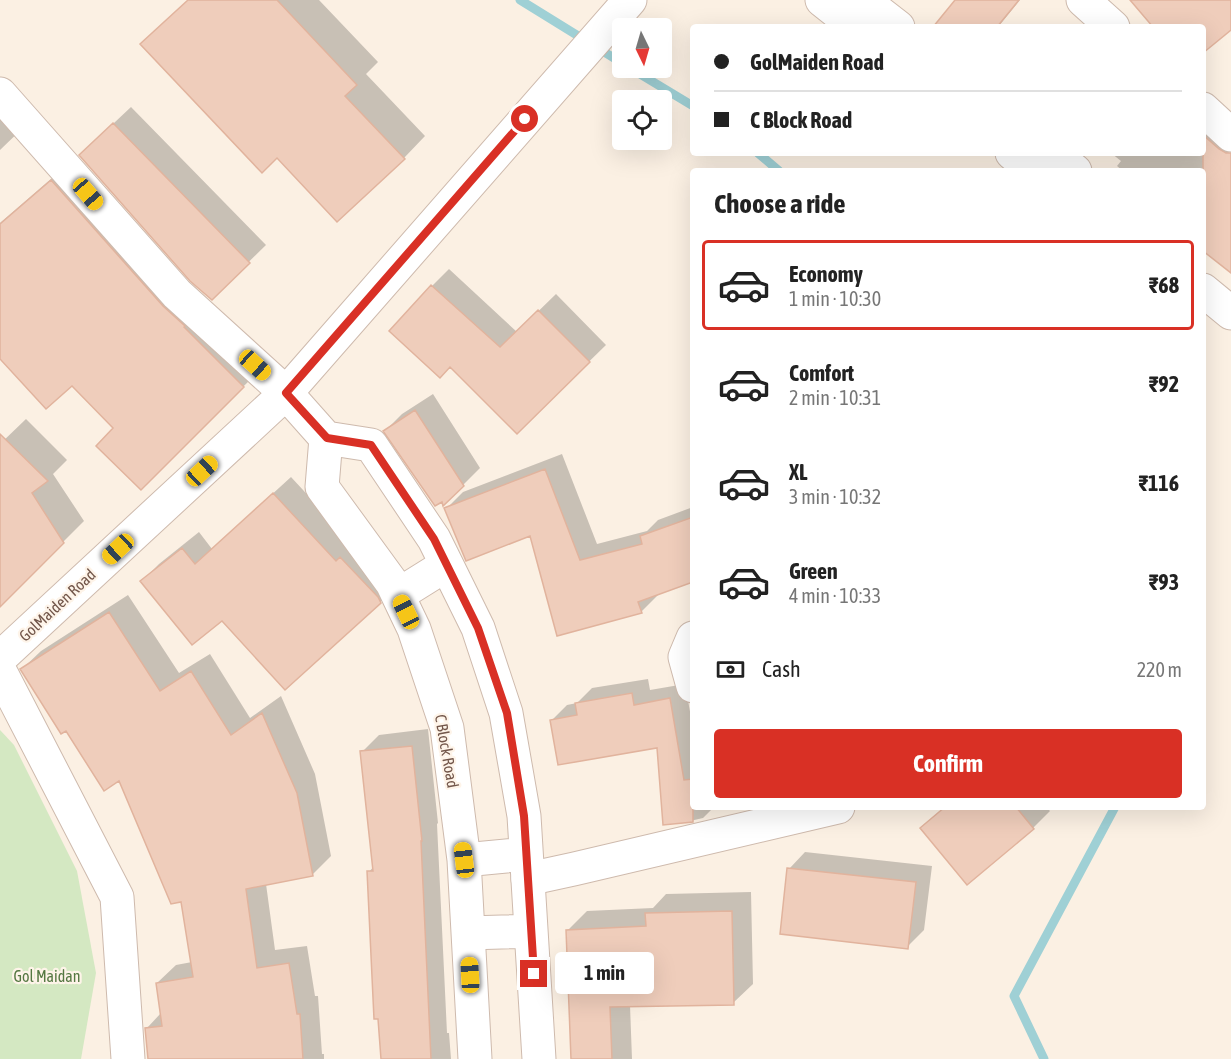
<!DOCTYPE html>
<html lang="en">
<head>
<meta charset="utf-8">
<style>
	:root { --surface:#fff; --page:#f6f6f6; --text:#222; --muted:#767676; --line:#e0e0e0; --accent:#d93025 }
	body { margin:0; font-family:"Asap Condensed",sans-serif; background:var(--page); color:var(--text); height:100vh; display:flex; flex-direction:column; font-size:22px; white-space:nowrap }
	* { box-sizing:border-box; margin:0 }
	p { font-size:20px; color:var(--muted) }
	.icon { flex:none; width:33px; height:33px; fill:none; stroke:currentColor; stroke-width:2; stroke-linecap:round; stroke-linejoin:round }
	.map { position:relative; flex:1; overflow:hidden }
	.details { position:absolute; left:690px; top:168px; width:516px; height:642px; display:flex; flex-direction:column; background:var(--surface); border-radius:6px; box-shadow:0 6px 24px #0002 }
	.details>* { flex:none }
	.guide { position:absolute; left:690px; top:24px; width:516px; height:132px; border-radius:6px; box-shadow:0 6px 24px #0002; display:grid; align-content:center; height:132px; padding:0 24px; background:var(--surface) }
	.needle { width:39px; rotate:175deg }
	.fabs { position:absolute; left:612px; top:18px; display:grid; gap:12px }
	.fabs a { display:grid; place-items:center; width:60px; height:60px; border-radius:6px; background:var(--surface); box-shadow:0 6px 24px #0002; font-size:30px }
	.end { position:absolute; width:27px; height:27px; margin:-14px; border:8px solid #d93025; background:#fff; box-shadow:0 0 0 3px #fff }
	.from { border-radius:50% }
	.bubble { position:absolute; height:42px; border-radius:6px; background:var(--surface); box-shadow:0 6px 24px #0002; font-size:20px; font-weight:700; line-height:42px; text-align:center }
	.car { position:absolute; width:18px; height:36px; margin:-18px -9px; border-radius:8px; box-shadow:0 0 4px 2px #0007; background:linear-gradient(#f5c518 24%,#345 0 40%,#f5c518 0 76%,#345 0 86%,#f5c518 0) }
	.guide b { display:flex; align-items:center; gap:21px; height:57px; font-size:22px }
	.guide b+b { border-top:2px solid var(--line) }
	.guide i { width:15px; height:15px; background:var(--text) }
	ul { padding:0; list-style:none }
	li { display:flex; align-items:center; gap:18px; height:90px; margin:0 12px 9px; padding:0 12px; border:3px solid transparent; border-radius:6px }
	li div { flex:1 }
	li b { display:block; font-size:22px }
	li em { font-style:normal; font-weight:700 }
	li.selected { border-color:var(--accent) }
	li>.icon { width:54px; height:54px; stroke-width:1.5 }
	h2 { padding:0 24px; font-size:27px; line-height:72px }
	.pay { display:flex; align-items:center; gap:15px; height:66px; padding:0 24px; font-size:22px }
	.pay p { margin-inline-start:auto }
	.cta { display:flex; gap:12px; margin-top:auto; padding:12px 24px }
	.cta a { flex:1; height:69px; border-radius:6px; background:var(--accent); color:#fff; font-size:24px; font-weight:700; line-height:69px; text-align:center }
	.map>svg:first-child { display:block }
	.green { fill:#d4e8c2 }
	.shadow { fill:#0003 }
	.lines { fill:none; stroke-linecap:round; stroke-linejoin:round }
	.stream { stroke:#9fd0d5; stroke-width:9 }
	.building { fill:#efcdbb; stroke:#e1b39d; stroke-width:1.5 }
	.minor-casing { stroke:#cebaad; stroke-width:35 }
	.tertiary-casing { stroke:#cebaad; stroke-width:35 }
	.minor { stroke:#fff; stroke-width:33 }
	.tertiary { stroke:#fff; stroke-width:33 }
	.route { stroke:#d93025; stroke-width:8 }
	.labels { text-anchor:middle; stroke-width:4.5; stroke-linejoin:round; paint-order:stroke }
	.street-label { font-size:16px; fill:#72564a; stroke:#fef4e9 }
	.park-label { font-size:16px; fill:#557842; stroke:#fef4e9 }
</style>
</head>
<body>
<div class="map">
<svg width="1231" height="1059" viewBox="0 0 1231 1059">
	<rect width="100%" height="100%" fill="#fbf0e3"/>
	<path class="green" d="M0,730L14,745L77,871L96,973L81,1059H0Z"/>
	<path class="shadow" d="M188,0H319L378,62L366,74L425,136L404,158L278,156Z
		M957,0H1020L998,27H954Z
		M0,92L27,124L0,150Z
		M131,107L266,245L212,298L98,138Z
		M1203,110L1231,150L1221,161L1231,169V271L1203,240V171H1123L1117,166L1121,161L1111,153H1203Z
		M74,159L185,284L266,364L141,488L115,427L72,384L0,347V223Z
		M449,269L517,332L556,294L606,345L517,432L451,365L432,286Z
		M433,394L480,468L444,504L385,431L402,414Z
		M26,419L67,460L53,474L84,521L0,605V444Z
		M562,454L597,544L647,531L658,520L693,507V580L656,591L658,595L641,612L531,534L446,509L463,492Z
		M291,477L354,545L397,585L380,602L222,619L142,581L159,564L199,532L212,549Z
		M128,595L179,673L210,654L250,718L281,696L315,774L331,856L313,874L266,884L275,950L307,946L315,996H318L322,1054H324V1059H149L147,1028L161,1013L157,983L176,965L192,962L183,900L120,779L67,729L22,669L41,651Z
		M648,679L650,690L685,684L693,728V807H714L703,818L690,821L658,746L552,720L567,705L577,703L592,688Z
		M428,729L438,823L437,824L447,1033H449L451,1059H382L369,872L374,866L362,752L379,735Z
		M944,807H1046L1050,811L1033,828L967,882L922,828Z
		M805,852L932,866L924,930L907,947L789,869Z
		M751,892L753,984L733,1003L630,1005L632,1059H573L567,931L587,911L653,908L666,894Z"/>
	<g class="lines">
		<path class="stream" d="M520,0L622,63
			M630,68L693,106
			M758,153L779,171
			M1044,1059L1014,996L1115,807"/>
	</g>
	<path class="building" d="M188,0H277L357,85L345,96L405,159L337,222L277,158L262,173L140,44Z
		M955,0H1019L997,27H933Z
		M1130,0H1231V30L1203,53V27H1153Z
		M113,123L250,263L212,300L190,281L79,155Z
		M1203,135L1219,149L1226,153H1231V273L1203,251Z
		M51,180L163,306L185,326L184,327L244,387L141,490L96,446L113,428L72,386L46,409L0,359V224Z
		M431,285L500,347L538,310L590,362L517,434L450,367L440,378L389,331Z
		M415,410L464,486L443,506L442,502L435,506L383,431Z
		M0,434L48,481L32,493L64,543L0,607Z
		M545,469L580,560L642,544L640,536L693,517V582L638,602L642,613L557,636L530,536L466,561L444,508Z
		M273,493L336,561L340,557L378,597L381,603L285,690L222,621L192,645L140,581L182,548L195,564Z
		M109,612L160,691L191,671L231,735L262,713L297,793L313,876L246,889L257,968L289,963L297,1014H300L303,1059H148L145,1028L162,1026L156,983L193,977L181,902L171,904L119,781L104,791L66,731L61,734L20,669Z
		M632,693L634,705L670,698L684,780L693,779V822L663,825L657,748L558,765L550,720L577,715L575,703Z
		M412,746L422,841H421L431,1059H381L378,1019H374L367,871H373L360,751Z
		M945,807H1016L1034,829L967,885L920,828Z
		M787,868L916,882L908,949L780,934Z
		M732,911L734,1005L610,1007L612,1059H571L566,930L646,926L645,913Z"/>
	<g class="lines">
		<g class="minor-casing">
			<path id="minor" d="M822,0L856,27
				M863,0L898,27
				M1083,0L1113,27
				M1203,109L1231,135
				M1012,153L1034,171
				M1053,153L1075,171
				M1203,290L1231,313
				M693,638L685,657L693,686
				M528,879L574,869L838,807"/>
		</g>
		<g class="tertiary-casing">
			<path id="tertiary" d="M0,94L177,294L286,393L326,438L371,445L434,539L478,628L506,713L524,816L539,1059
				M326,438L322,487L392,583L414,629L447,728L464,860L475,1059
				M398,595L446,565
				M0,658L286,393L630,0
				M0,671L117,897L128,1059
				M464,860L526,854
				M468,933L531,931"/>
		</g>
		<use href="#minor" class="minor"/>
		<use href="#tertiary" class="tertiary"/>
	</g>
	<g class="lines">
		<path class="route" d="M525,119L286,393L327,438L371,445L434,539L478,628L507,713L524,816L534,974"/>
	</g>
	<g class="labels">
		<g class="street-label">
			<text transform="translate(57 605) rotate(-43)" y="6">GolMaiden Road</text>
			<text transform="translate(447 751) rotate(80)" y="6">C Block Road</text>
		</g>
		<g class="park-label">
			<text x="47" y="982">Gol Maidan</text>
		</g>
	</g>
</svg>
<div class="fabs">
<a><svg class="needle" viewBox="-14 -14 28 28"><path d="M0-13l5 13h-10z" fill="#e53935"/><path d="M0 13l5-13h-10z" fill="#767676"/></svg></a>
<a><svg class="icon" aria-label="locate" viewBox="0 0 24 24"><circle cx="12" cy="12" r="6"/><path d="M12 2v4M12 18v4M2 12h4M18 12h4"/></svg></a>
</div>
<i class="end from" style="left:525px;top:119px"></i>
<i class="end" style="left:534px;top:974px"></i>
<div class="bubble" style="left:555px;top:952px;width:99px">1 min</div>
<i class="car" style="left:88px;top:194px;rotate:139deg"></i>
<i class="car" style="left:255px;top:365px;rotate:132deg"></i>
<i class="car" style="left:202px;top:471px;rotate:47deg"></i>
<i class="car" style="left:118px;top:549px;rotate:227deg"></i>
<i class="car" style="left:406px;top:612px;rotate:334deg"></i>
<i class="car" style="left:464px;top:860px;rotate:353deg"></i>
<i class="car" style="left:470px;top:975px;rotate:357deg"></i>
<div class="guide">
<b><i class="from"></i>GolMaiden Road</b>
<b><i></i>C Block Road</b>
</div>
<section class="details">
<h2>Choose a ride</h2>
<ul>
<li class="selected"><svg class="icon" aria-label="car" viewBox="0 0 24 24"><path d="M5 17H2v-5l4-1 3-4h7l3 4 3 1v5h-3M9 17h6M6 11h13"/><circle cx="7" cy="17" r="2"/><circle cx="17" cy="17" r="2"/></svg><div><b>Economy</b><p>1 min · 10:30</p></div><em>₹68</em></li>
<li><svg class="icon" aria-label="car" viewBox="0 0 24 24"><path d="M5 17H2v-5l4-1 3-4h7l3 4 3 1v5h-3M9 17h6M6 11h13"/><circle cx="7" cy="17" r="2"/><circle cx="17" cy="17" r="2"/></svg><div><b>Comfort</b><p>2 min · 10:31</p></div><em>₹92</em></li>
<li><svg class="icon" aria-label="car" viewBox="0 0 24 24"><path d="M5 17H2v-5l4-1 3-4h7l3 4 3 1v5h-3M9 17h6M6 11h13"/><circle cx="7" cy="17" r="2"/><circle cx="17" cy="17" r="2"/></svg><div><b>XL</b><p>3 min · 10:32</p></div><em>₹116</em></li>
<li><svg class="icon" aria-label="car" viewBox="0 0 24 24"><path d="M5 17H2v-5l4-1 3-4h7l3 4 3 1v5h-3M9 17h6M6 11h13"/><circle cx="7" cy="17" r="2"/><circle cx="17" cy="17" r="2"/></svg><div><b>Green</b><p>4 min · 10:33</p></div><em>₹93</em></li>
</ul>
<div class="pay"><svg class="icon" aria-label="cash" viewBox="0 0 24 24"><path d="M3 7h18v10H3z"/><circle cx="12" cy="12" r="2"/></svg>Cash<p>220 m</p></div>
<div class="cta"><a>Confirm</a></div>
</section>
</div>
</body>
</html>
